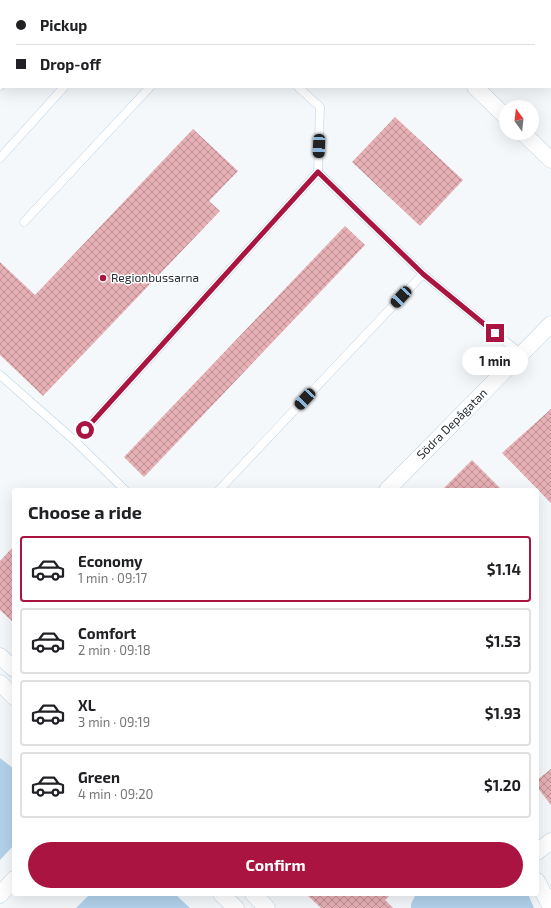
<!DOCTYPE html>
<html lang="en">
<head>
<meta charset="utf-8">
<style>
	:root { --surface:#fff; --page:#f6f6f6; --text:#202124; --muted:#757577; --line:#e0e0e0; --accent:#aa1441 }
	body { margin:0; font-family:"Exo 2",sans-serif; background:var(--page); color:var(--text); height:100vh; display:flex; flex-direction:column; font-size:15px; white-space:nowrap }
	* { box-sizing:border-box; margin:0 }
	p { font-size:13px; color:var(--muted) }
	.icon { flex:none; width:22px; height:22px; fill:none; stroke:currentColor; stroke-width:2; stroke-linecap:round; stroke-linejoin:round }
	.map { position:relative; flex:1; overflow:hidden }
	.drawer { position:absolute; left:12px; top:488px; width:527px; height:408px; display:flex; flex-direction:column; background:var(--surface); border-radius:4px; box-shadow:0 4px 16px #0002 }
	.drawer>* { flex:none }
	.guide { position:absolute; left:0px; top:0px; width:551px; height:88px; box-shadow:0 4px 16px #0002; display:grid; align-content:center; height:88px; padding:0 16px; background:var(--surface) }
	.needle { width:26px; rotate:345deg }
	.tools { position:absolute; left:499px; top:100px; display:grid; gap:8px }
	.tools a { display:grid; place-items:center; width:40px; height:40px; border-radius:50%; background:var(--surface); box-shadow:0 4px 16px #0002; font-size:20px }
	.end { position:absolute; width:18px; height:18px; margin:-9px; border:5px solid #aa1441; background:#fff; box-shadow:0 0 0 2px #fff }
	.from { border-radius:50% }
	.bubble { position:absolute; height:28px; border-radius:14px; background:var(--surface); box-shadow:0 4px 16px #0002; font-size:13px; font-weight:700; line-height:28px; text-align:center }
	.car { position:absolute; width:12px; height:24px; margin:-12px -6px; border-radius:5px; box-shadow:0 0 3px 1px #0007; background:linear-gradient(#222 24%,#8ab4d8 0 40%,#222 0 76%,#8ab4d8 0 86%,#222 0) }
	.guide b { display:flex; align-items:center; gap:14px; height:38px; font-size:15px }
	.guide b+b { border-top:1px solid var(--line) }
	.guide i { width:10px; height:10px; background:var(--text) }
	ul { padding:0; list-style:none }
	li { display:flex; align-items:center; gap:12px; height:66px; margin:0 8px 6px; padding:0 8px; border:2px solid var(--line); border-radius:4px }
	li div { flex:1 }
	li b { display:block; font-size:15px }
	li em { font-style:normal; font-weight:700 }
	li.current { border-color:var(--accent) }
	li>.icon { width:36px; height:36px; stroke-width:1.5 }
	h2 { padding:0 16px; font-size:18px; line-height:48px }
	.primary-button { display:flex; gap:8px; margin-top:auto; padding:8px 16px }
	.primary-button a { flex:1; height:46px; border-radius:24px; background:var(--accent); color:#fff; font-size:16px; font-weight:700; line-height:46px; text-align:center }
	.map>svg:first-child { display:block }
	.green { fill:#b2d1eb }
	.forest { fill:url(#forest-crowns) }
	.building { fill:url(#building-cross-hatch) }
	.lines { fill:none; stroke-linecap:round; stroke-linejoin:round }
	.service-casing { stroke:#bed2e3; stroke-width:9 }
	.minor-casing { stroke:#bed2e3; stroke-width:17 }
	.service { stroke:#fff; stroke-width:8 }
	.minor { stroke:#fff; stroke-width:16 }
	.route { stroke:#aa1441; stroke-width:5 }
	.poi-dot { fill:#aa1441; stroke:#fff; stroke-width:1.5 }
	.labels { text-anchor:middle; stroke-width:3; stroke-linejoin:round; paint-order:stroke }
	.poi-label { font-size:12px; fill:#262e34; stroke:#fff; text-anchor:start }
	.street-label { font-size:12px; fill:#262e34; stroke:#fff }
</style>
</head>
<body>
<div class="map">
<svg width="551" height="908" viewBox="0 0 551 908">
	<defs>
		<pattern id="forest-crowns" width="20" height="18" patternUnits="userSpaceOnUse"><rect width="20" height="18" fill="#b2d1eb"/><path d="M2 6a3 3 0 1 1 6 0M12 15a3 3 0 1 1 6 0" fill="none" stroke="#99b4ca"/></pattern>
		<pattern id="building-cross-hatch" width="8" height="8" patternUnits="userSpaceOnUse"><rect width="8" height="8" fill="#e7b0b5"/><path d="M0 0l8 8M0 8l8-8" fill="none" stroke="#bb9094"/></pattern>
	</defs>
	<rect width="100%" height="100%" fill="#f4f8fb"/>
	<path class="green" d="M0,758L14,769V845L0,860Z
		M90,894H175L190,908H76Z
		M416,894H528L534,908H411V904Z"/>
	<path class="forest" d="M425,0H551V55H550V1H426Z"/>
	<path class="building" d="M395,117L463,180L420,226L352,162Z
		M193,129L238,171L209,201L220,211L43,396L0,355V262L35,295Z
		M345,226L365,245L144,477L124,457Z
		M551,409V503L502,453Z
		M472,460L502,490H442Z
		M14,546V623L0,610V561Z
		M551,769V805L537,787V780Z
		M306,894H391L385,900L393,908H321Z"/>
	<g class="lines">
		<g class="service-casing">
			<path id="service" d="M203,0L204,1
				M6,1L7,0
				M36,1L37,0
				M78,1L79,0
				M142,1L143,0
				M0,8L1,7
				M0,40L1,39
				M0,86L1,85
				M0,158L64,87
				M24,222L150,87
				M423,274L521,354
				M0,375L75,441
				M125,490L75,441L318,172L320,107L298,87
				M219,490L423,274L318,172"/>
		</g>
		<g class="minor-casing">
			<path id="minor" d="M320,0L321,1
				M410,0V1
				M475,87L506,117
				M523,133L551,160
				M387,490L551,324
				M0,656L14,669
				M0,683L14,697
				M537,852L551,841
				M537,881L551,907
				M221,894L236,908
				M253,894L267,908
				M0,895L14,879"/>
		</g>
		<use href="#service" class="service"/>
		<use href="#minor" class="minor"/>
	</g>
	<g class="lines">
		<path class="route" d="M85,430L318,172L423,274L495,333"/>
	</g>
	<circle class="poi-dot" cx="103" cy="278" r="4"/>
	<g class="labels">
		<g class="poi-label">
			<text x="111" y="282">Regionbussarna</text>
		</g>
		<g class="street-label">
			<text transform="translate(452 424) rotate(-45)" y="4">Södra Depågatan</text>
		</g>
	</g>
</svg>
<div class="tools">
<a><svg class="needle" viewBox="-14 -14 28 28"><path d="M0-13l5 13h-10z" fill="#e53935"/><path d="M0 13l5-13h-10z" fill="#757577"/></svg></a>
</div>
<i class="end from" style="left:85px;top:430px"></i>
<i class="end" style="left:495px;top:333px"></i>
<div class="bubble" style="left:462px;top:347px;width:66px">1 min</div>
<i class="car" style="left:319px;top:146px;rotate:182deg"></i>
<i class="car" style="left:401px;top:297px;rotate:223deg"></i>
<i class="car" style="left:305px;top:399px;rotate:223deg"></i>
<div class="guide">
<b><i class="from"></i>Pickup</b>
<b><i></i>Drop-off</b>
</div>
<section class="drawer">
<h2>Choose a ride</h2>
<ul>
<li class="current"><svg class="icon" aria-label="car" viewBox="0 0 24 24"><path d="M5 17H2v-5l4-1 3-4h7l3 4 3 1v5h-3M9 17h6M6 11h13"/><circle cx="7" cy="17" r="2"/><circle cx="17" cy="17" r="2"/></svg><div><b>Economy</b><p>1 min · 09:17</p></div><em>$1.14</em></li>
<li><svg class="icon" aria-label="car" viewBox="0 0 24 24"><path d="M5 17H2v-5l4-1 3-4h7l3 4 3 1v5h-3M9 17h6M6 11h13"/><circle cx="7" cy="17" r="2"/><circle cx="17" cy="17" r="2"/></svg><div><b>Comfort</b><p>2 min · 09:18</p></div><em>$1.53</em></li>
<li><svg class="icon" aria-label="car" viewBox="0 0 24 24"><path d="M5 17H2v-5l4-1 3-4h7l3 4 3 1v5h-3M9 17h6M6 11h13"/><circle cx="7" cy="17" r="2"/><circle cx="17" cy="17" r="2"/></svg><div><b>XL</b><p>3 min · 09:19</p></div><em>$1.93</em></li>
<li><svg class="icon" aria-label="car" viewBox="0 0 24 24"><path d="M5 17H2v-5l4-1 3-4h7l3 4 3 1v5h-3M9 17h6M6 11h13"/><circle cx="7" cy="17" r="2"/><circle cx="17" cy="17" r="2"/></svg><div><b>Green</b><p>4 min · 09:20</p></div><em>$1.20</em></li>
</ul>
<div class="primary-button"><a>Confirm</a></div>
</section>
</div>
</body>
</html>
